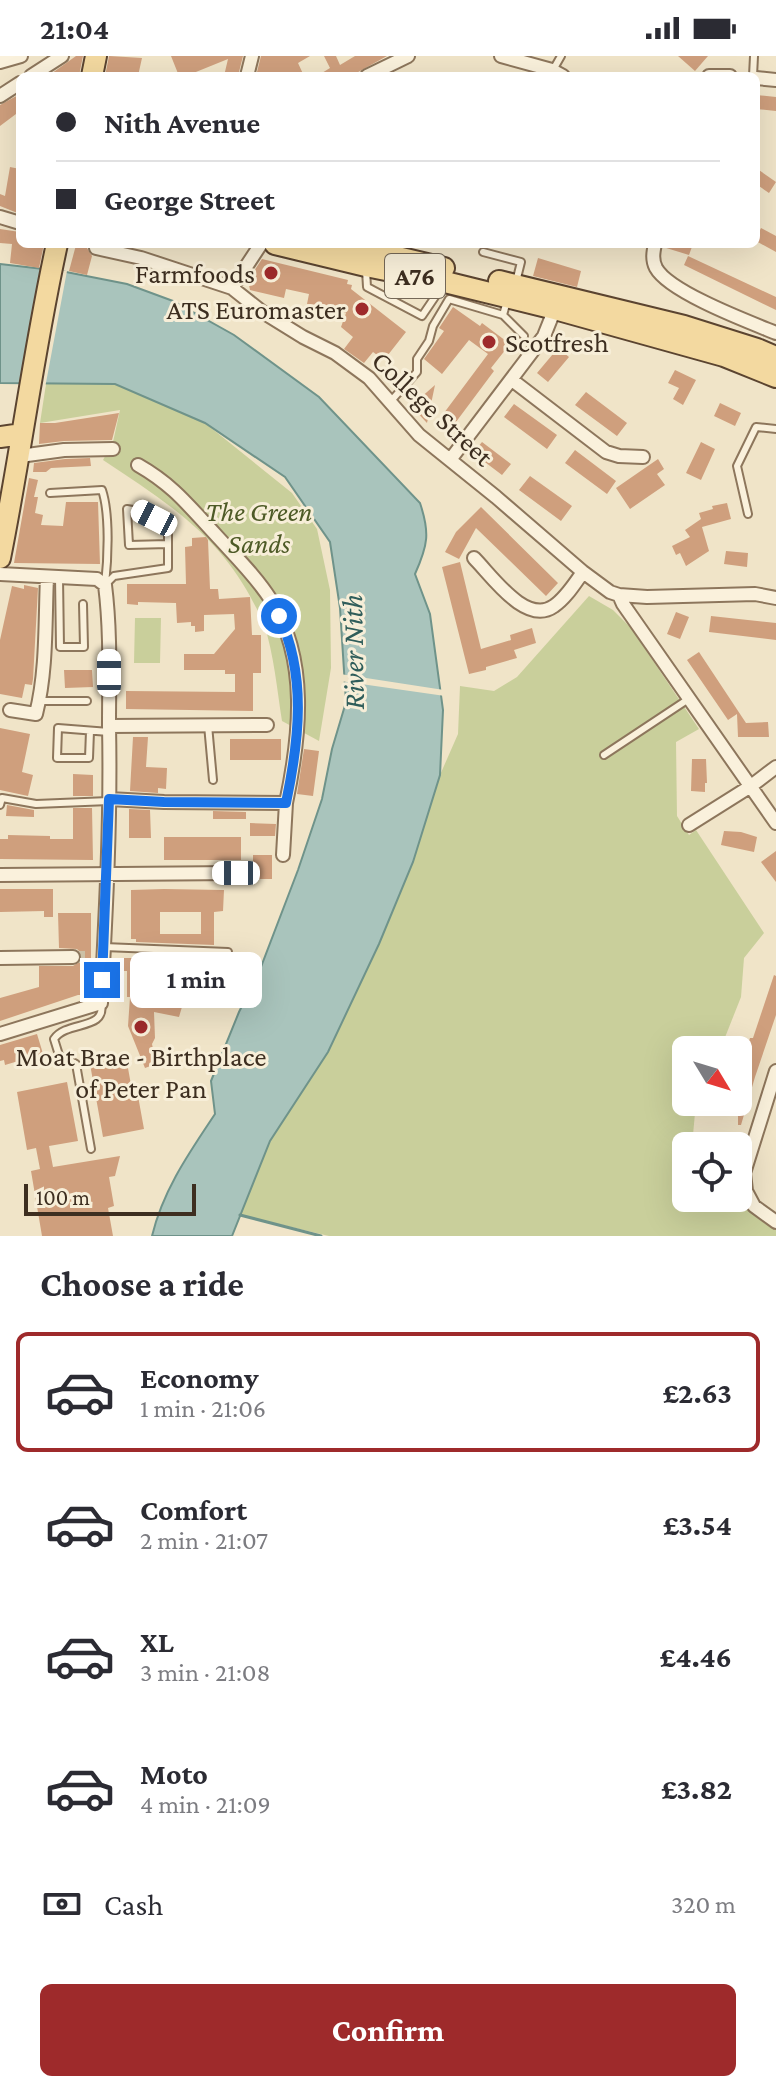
<!DOCTYPE html>
<html lang="en">
<head>
<meta charset="utf-8">
<style>
	:root { --surface:#fff; --page:#f2f2f3; --text:#2b2b33; --muted:#7c7c81; --line:#e1e1e2; --accent:#9e2a2b }
	body { margin:0; font-family:"Crimson Pro",serif; background:var(--page); color:var(--text); height:100vh; display:flex; flex-direction:column; font-size:30px; white-space:nowrap }
	* { box-sizing:border-box; margin:0 }
	p { font-size:26px; color:var(--muted) }
	.icon { flex:none; width:44px; height:44px; fill:none; stroke:currentColor; stroke-width:2; stroke-linecap:round; stroke-linejoin:round }
	.map { position:relative; height:1180px; overflow:hidden }
	.panel { display:flex; flex-direction:column; background:var(--surface); flex:1 }
	.panel>* { flex:none }
	.guide { position:absolute; left:16px; top:16px; width:744px; height:176px; border-radius:12px; box-shadow:0 8px 32px #0002; display:grid; align-content:center; height:176px; padding:0 40px; background:var(--surface) }
	.needle { width:52px; rotate:128deg }
	.buttons { position:absolute; left:672px; top:980px; display:grid; gap:16px }
	.buttons a { display:grid; place-items:center; width:80px; height:80px; border-radius:12px; background:var(--surface); box-shadow:0 8px 32px #0002; font-size:40px }
	.scale { position:absolute; left:24px; bottom:20px; width:172px; box-sizing:border-box; padding-left:8px; border:4px solid #3d2e20; border-top:0; font-size:22px; line-height:28px; white-space:nowrap; color:#3d2e20; -webkit-text-stroke:6px #f7eed8; paint-order:stroke }
	.end { position:absolute; width:36px; height:36px; margin:-18px; border:10px solid #1a73e8; background:#fff; box-shadow:0 0 0 4px #fff }
	.from { border-radius:50% }
	.bubble { position:absolute; height:56px; border-radius:12px; background:var(--surface); box-shadow:0 8px 32px #0002; font-size:26px; font-weight:700; line-height:56px; text-align:center }
	.car { position:absolute; width:24px; height:48px; margin:-24px -12px; border-radius:10px; box-shadow:0 0 6px 2px #0007; background:linear-gradient(#fff 24%,#345 0 40%,#fff 0 76%,#345 0 86%,#fff 0) }
	.guide b { display:flex; align-items:center; gap:28px; height:76px; font-size:30px }
	.guide b+b { border-top:2px solid var(--line) }
	.guide i { width:20px; height:20px; background:var(--text) }
	ul { padding:0; list-style:none }
	li { display:flex; align-items:center; gap:24px; height:120px; margin:0 16px 12px; padding:0 24px; border:4px solid transparent; border-radius:12px }
	li div { flex:1 }
	li b { display:block; font-size:30px }
	li em { font-style:normal; font-weight:700 }
	li.on { border-color:var(--accent) }
	li>.icon { width:72px; height:72px; stroke-width:1.5 }
	h2 { padding:0 40px; font-size:36px; line-height:96px }
	.pay { display:flex; align-items:center; gap:20px; height:88px; padding:0 40px; font-size:30px }
	.pay p { margin-inline-start:auto }
	.cta { display:flex; gap:16px; margin-top:auto; padding:16px 40px }
	.cta a { flex:1; height:92px; border-radius:12px; background:var(--accent); color:#fff; font-size:32px; font-weight:700; line-height:92px; text-align:center }
	.status { display:flex; justify-content:space-between; align-items:center; height:56px; padding:0 40px; background:var(--surface); direction:ltr }
	.status svg { height:22px; fill:currentColor }
	.map>svg:first-child { display:block }
	.green { fill:#c9cf9b }
	.water { fill:#a9c4bc; stroke:#6f938a; stroke-width:2 }
	.pier { fill:#f0e4c8 }
	.lines { fill:none; stroke-linecap:round; stroke-linejoin:round }
	.stream { stroke:#6f938a; stroke-width:3 }
	.building { fill:#cf9f7d; fill-rule:evenodd }
	.minor-tunnel { stroke:#ccc0a6; stroke-width:12; stroke-dasharray:12 6; stroke-linecap:butt }
	.service-casing { stroke:#8d765c; stroke-width:10 }
	.minor-casing { stroke:#8d765c; stroke-width:16 }
	.primary-casing { stroke:#5b4430; stroke-width:24 }
	.service { stroke:#faf1dc; stroke-width:6 }
	.minor { stroke:#faf1dc; stroke-width:12 }
	.primary { stroke:#f3d9a0; stroke-width:20 }
	.route { stroke:#1a73e8; stroke-width:10 }
	.poi-dot { fill:#9e2a2b; stroke:#f7eed8; stroke-width:3 }
	.labels { text-anchor:middle; stroke-width:6; stroke-linejoin:round; paint-order:stroke }
	.shield { fill:#f7eed8; stroke:#756857; stroke-width:2 }
	.shield-label { font-size:26px; font-weight:bold; fill:#3d2e20 }
	.poi-label { font-size:28px; fill:#3d2e20; stroke:#f7eed8; text-anchor:end }
	.street-label { font-size:28px; fill:#3d2e20; stroke:#f7eed8 }
	.park-label { font-size:28px; font-style:italic; fill:#4d5a26; stroke:#f7eed8 }
	.water-label { font-size:30px; font-style:italic; fill:#2f5d5a; stroke:#f7eed8 }
</style>
</head>
<body>
<div class="status"><b>21:04</b><svg viewBox="0 0 49 12"><path d="M0 12V9h3v3zM5 12V6h3v6zM10 12V3h3v9zM15 12V0h3v12zM26 1h20v11H26zM47 4h2v5h-2z"/></svg></div>
<div class="map">
<svg width="776" height="1180" viewBox="0 0 776 1180">
	<rect width="100%" height="100%" fill="#f0e4c8"/>
	<path class="green" d="M46,328H115L154,343L205,367L292,437L317,473L330,534L331,612L319,685L282,665C277,633 274,599 264,568C261,558 254,549 250,540C215,476 162,443 103,404L113,386L120,354L40,367Z
		M589,540L613,554L631,572L699,673L676,686L677,760L689,779L696,774L764,877L744,902L741,941L720,994H686V1046H699L695,1057L692,1090H686V1142H738V1138C747,1155 759,1165 776,1174V1180H329L240,1159L270,1085L328,996L379,888L413,806L440,719L458,678L460,630L494,635L517,621Z
		M135,562H161L160,607H134Z"/>
	<path class="water" d="M0,208L61,215L127,228L173,245L234,279L319,341L420,447C430,477 428,489 415,518L430,558L443,654L440,719L413,806L379,888L328,996L270,1085L232,1180H152C163,1134 189,1097 215,1058L211,1025L239,956L259,916L298,814L322,743L332,693L346,646L340,552L330,486L285,421L205,367L115,328L0,327Z"/>
	<path class="pier" d="M42,212L67,215L45,332H18L26,307Z
		M340,618L444,634L445,640L340,625Z"/>
	<g class="lines">
		<path class="stream" d="M240,1159L321,1180"/>
	</g>
	<path class="building" d="M76,0H83L79,20H48Z
		M109,0L142,2L138,20L122,18V20H105Z
		M171,0H243L238,20H224L228,3L186,20H179Z
		M261,0H310L298,7L304,20H256Z
		M324,0H336L340,9L355,0H387L351,20H317L330,12Z
		M678,0H708L695,15Z
		M20,38V55L0,70V49Z
		M756,39L776,41V55L756,53Z
		M10,111L20,113V158L0,150V138L5,140Z
		M756,112L776,126L769,137L756,128Z
		M756,172L760,174L761,172L776,180V196L756,185Z
		M0,173L20,176V188H44L39,212L10,207L12,188L0,187Z
		M664,188H693L689,199L663,191Z
		M76,189L87,192L92,200L87,219L69,215Z
		M688,200L776,241V254L684,209Z
		M538,202L581,215L577,231L533,220Z
		M262,203L348,224L347,228L352,229L351,233L406,276L384,304L373,296L364,307L344,293L353,281L341,271L346,257L307,248L309,238L286,233L284,242L250,234L248,224Z
		M453,251L480,270L482,267L510,288L491,312L494,315L447,378L435,369L488,298L469,284L442,318L424,303L444,275L439,272Z
		M558,292L569,301L548,326L537,317Z
		M675,314L696,324L683,349L673,343L679,332L668,327Z
		M435,329L427,367L411,350Z
		M586,336L627,367L617,380L575,349Z
		M720,347L741,357L735,370L714,360Z
		M514,348L557,379L547,393L504,361Z
		M119,357L112,384L64,385L39,388L40,367H55Z
		M482,386L511,408L502,419L473,397Z
		M701,386L715,393L701,424L686,417Z
		M575,394L616,425L607,438L565,407Z
		M90,402L91,410L51,412L46,416H33L34,407L65,403Z
		M658,403L664,413L657,418L665,429L630,453L616,432Z
		M530,420L572,450L561,465L519,434Z
		M29,422L38,424L34,441H38L35,457L43,459L41,469L63,470L66,446H98L100,508L14,507Z
		M727,447L731,463L702,471L709,495L686,510L680,497L676,499L672,490L690,481L685,474L701,463L699,457L713,453L712,450Z
		M481,451L558,527L546,540L476,472L459,503L445,496L456,476Z
		M206,481L208,484L210,533H218L219,543L250,541L252,579H261V617H253V655L126,653V635L235,636V618H225V614H184V598H214L235,573L234,558L204,559V575L195,576V570H191V566L177,567L176,547L138,546V549L127,548V528H186L185,491L192,490V482Z
		M726,495L748,497L747,511L724,508Z
		M460,506L481,593L511,584L510,579L532,572L536,587L514,594L517,602L486,611V614L469,618L442,511Z
		M24,529L38,532L33,623L32,629L25,628L22,642L0,638V584L12,530L24,533Z
		M676,556L689,561L680,583L667,578Z
		M711,560L776,567V584L709,576Z
		M699,596L746,667L768,666L769,681H738L737,658L728,664L687,604Z
		M64,614H92L93,631L65,632Z
		M0,672L30,678L22,716L33,719L28,740L0,734Z
		M133,681H148L146,711L167,712L166,733L158,732V737L130,735Z
		M230,683H281V704H230Z
		M304,693L319,695L313,740L297,738Z
		M692,703H706L707,727H705V736L691,735Z
		M73,718L93,719V740H73Z
		M7,749L34,754V761L6,760Z
		M73,752H92L93,804L0,803V783H8V779L50,780V783H73Z
		M129,753L150,754L151,782H129Z
		M213,755L246,756V763H213Z
		M250,767L276,768L275,780H250Z
		M724,775L741,776L757,781L754,796L721,789Z
		M164,781H241V804H164Z
		M776,795V826L761,806Z
		M253,799H272V823H253Z
		M0,833H53V861H44V855L0,856Z
		M164,833L224,834L223,855L214,856V889L136,886V883H131V834ZM160,856H201V878H160Z
		M58,857H91V939H78L0,965V942L39,931V910H73L81,905V897L77,893L59,892Z
		M136,898L162,899L161,926H142V944H170L173,934L174,900L214,901V905H225V933H217V938H203V934H187L179,961L154,956L155,982L152,988L156,1008L145,1012L128,970L130,941H127V915H124V902H136Z
		M774,919L776,920V959L755,1021L741,1069H738V1056L731,1054L733,1046H738V1021L750,982H753Z
		M37,978L44,1001L26,1007L25,1003L5,1009L4,1004L0,1005V989Z
		M126,1001L133,1040H138L144,1073L103,1081L90,1008Z
		M67,1026L78,1085L49,1090L53,1111L120,1100L115,1120L109,1121L114,1150L108,1152L113,1180H42L31,1115L40,1113L36,1092L27,1094L17,1036Z"/>
	<g class="lines">
		<path class="minor-tunnel" d="M73,901H91"/>
		<g class="service-casing">
			<path id="service" d="M553,14L561,0
				M753,20L754,0
				M483,196L521,206L516,226
				M366,214L367,231L422,260L443,229
				M507,245L503,259L524,280
				M390,346L417,316V303L429,285L433,270L449,243L503,259
				M50,437L102,434C110,458 108,503 105,529
				M748,458L737,410L756,371L776,373
				M59,521L60,591H84L83,548
				M105,529L114,520L168,512V477C155,464 145,455 127,453L129,489L168,488
				M39,645H87
				M208,669L213,724
				M90,675L89,702H57L58,672L109,676
				M604,699L690,642
				M0,749L2,742L36,748L109,745
				M104,891L228,896
				M167,934L168,894
				M91,1093L76,1008L59,999L54,983C67,964 107,975 101,947"/>
		</g>
		<g class="minor-casing">
			<path id="minor" d="M501,0L552,14L563,20
				M0,6L21,0
				M31,20L62,0
				M247,20L252,0
				M367,20L408,0
				M709,20H730
				M756,22L776,24
				M0,40L20,27
				M0,161L20,167
				M655,188C653,197 652,204 656,212C669,236 749,266 776,277
				M96,192L141,202L232,232L261,255L303,281L335,297L369,322L419,379L496,441L583,516L610,536L619,539L647,541L755,538L776,542
				M232,232L261,188
				M512,324L606,396L619,400L643,401
				M20,400L64,394L113,393
				M450,404L544,280L556,250
				M474,502C492,520 526,570 554,550C566,542 575,527 583,516
				M0,518L97,523L105,529C111,576 109,623 109,670C111,762 106,855 101,947L0,978
				M619,539L623,548L776,767
				M10,654L36,658C47,614 45,566 47,521
				M109,670L267,669
				M109,743L164,746L286,747C300,681 309,604 271,544C256,520 234,499 215,478C188,449 173,429 138,409
				M689,769L751,730L776,711
				M283,799L286,747
				M0,819L236,817
				M0,902L73,901
				M776,1015L744,1117L746,1135L754,1150L776,1166"/>
		</g>
		<g class="primary-casing">
			<path id="primary" d="M92,20L96,0
				M275,188L366,210L445,226L555,253L724,300L776,321
				M342,188L444,212
				M499,225L684,270L757,293L776,301
				M0,381L22,378
				M0,502C21,397 34,292 57,188"/>
		</g>
		<use href="#service" class="service"/>
		<use href="#minor" class="minor"/>
		<use href="#primary" class="primary"/>
	</g>
	<g class="lines">
		<path class="route" d="M102,924L109,743L164,746L286,747C299,685 307,619 279,560"/>
	</g>
	<g class="poi-dot">
		<circle cx="271" cy="217" r="8"/>
		<circle cx="362" cy="253" r="8"/>
		<circle cx="489" cy="286" r="8"/>
		<circle cx="141" cy="971" r="8"/>
	</g>
	<g class="labels">
		<rect class="shield" x="385" y="198" width="60" height="44" rx="6"/>
		<g class="shield-label">
			<text x="415" y="229">A76</text>
		</g>
		<g class="poi-label">
			<text x="255" y="227">Farmfoods</text>
			<text x="346" y="263">ATS Euromaster</text>
			<text x="505" y="296" text-anchor="start">Scotfresh</text>
			<text x="141" y="1010" text-anchor="middle">Moat Brae - Birthplace<tspan x="141" dy="32">of Peter Pan</tspan></text>
		</g>
		<g class="street-label">
			<text transform="translate(433 352) rotate(43)" y="10">College Street</text>
		</g>
		<g class="park-label">
			<text x="259" y="465">The Green<tspan x="259" dy="32">Sands</tspan></text>
		</g>
		<g class="water-label">
			<text transform="translate(353 596) rotate(-91)" y="10">River Nith</text>
		</g>
	</g>
</svg>
<div class="buttons">
<a><svg class="needle" viewBox="-14 -14 28 28"><path d="M0-13l5 13h-10z" fill="#e53935"/><path d="M0 13l5-13h-10z" fill="#7c7c81"/></svg></a>
<a><svg class="icon" aria-label="locate" viewBox="0 0 24 24"><circle cx="12" cy="12" r="6"/><path d="M12 2v4M12 18v4M2 12h4M18 12h4"/></svg></a>
</div>
<div class="scale">100 m</div>
<i class="end from" style="left:279px;top:560px"></i>
<i class="end" style="left:102px;top:924px"></i>
<div class="bubble" style="left:130px;top:896px;width:132px">1 min</div>
<i class="car" style="left:154px;top:462px;rotate:297deg"></i>
<i class="car" style="left:109px;top:617px;rotate:0deg"></i>
<i class="car" style="left:236px;top:817px;rotate:270deg"></i>
<div class="guide">
<b><i class="from"></i>Nith Avenue</b>
<b><i></i>George Street</b>
</div>
</div>
<section class="panel">
<h2>Choose a ride</h2>
<ul>
<li class="on"><svg class="icon" aria-label="car" viewBox="0 0 24 24"><path d="M5 17H2v-5l4-1 3-4h7l3 4 3 1v5h-3M9 17h6M6 11h13"/><circle cx="7" cy="17" r="2"/><circle cx="17" cy="17" r="2"/></svg><div><b>Economy</b><p>1 min · 21:06</p></div><em>£2.63</em></li>
<li><svg class="icon" aria-label="car" viewBox="0 0 24 24"><path d="M5 17H2v-5l4-1 3-4h7l3 4 3 1v5h-3M9 17h6M6 11h13"/><circle cx="7" cy="17" r="2"/><circle cx="17" cy="17" r="2"/></svg><div><b>Comfort</b><p>2 min · 21:07</p></div><em>£3.54</em></li>
<li><svg class="icon" aria-label="car" viewBox="0 0 24 24"><path d="M5 17H2v-5l4-1 3-4h7l3 4 3 1v5h-3M9 17h6M6 11h13"/><circle cx="7" cy="17" r="2"/><circle cx="17" cy="17" r="2"/></svg><div><b>XL</b><p>3 min · 21:08</p></div><em>£4.46</em></li>
<li><svg class="icon" aria-label="car" viewBox="0 0 24 24"><path d="M5 17H2v-5l4-1 3-4h7l3 4 3 1v5h-3M9 17h6M6 11h13"/><circle cx="7" cy="17" r="2"/><circle cx="17" cy="17" r="2"/></svg><div><b>Moto</b><p>4 min · 21:09</p></div><em>£3.82</em></li>
</ul>
<div class="pay"><svg class="icon" aria-label="cash" viewBox="0 0 24 24"><path d="M3 7h18v10H3z"/><circle cx="12" cy="12" r="2"/></svg>Cash<p>320 m</p></div>
<div class="cta"><a>Confirm</a></div>
</section>
</body>
</html>
